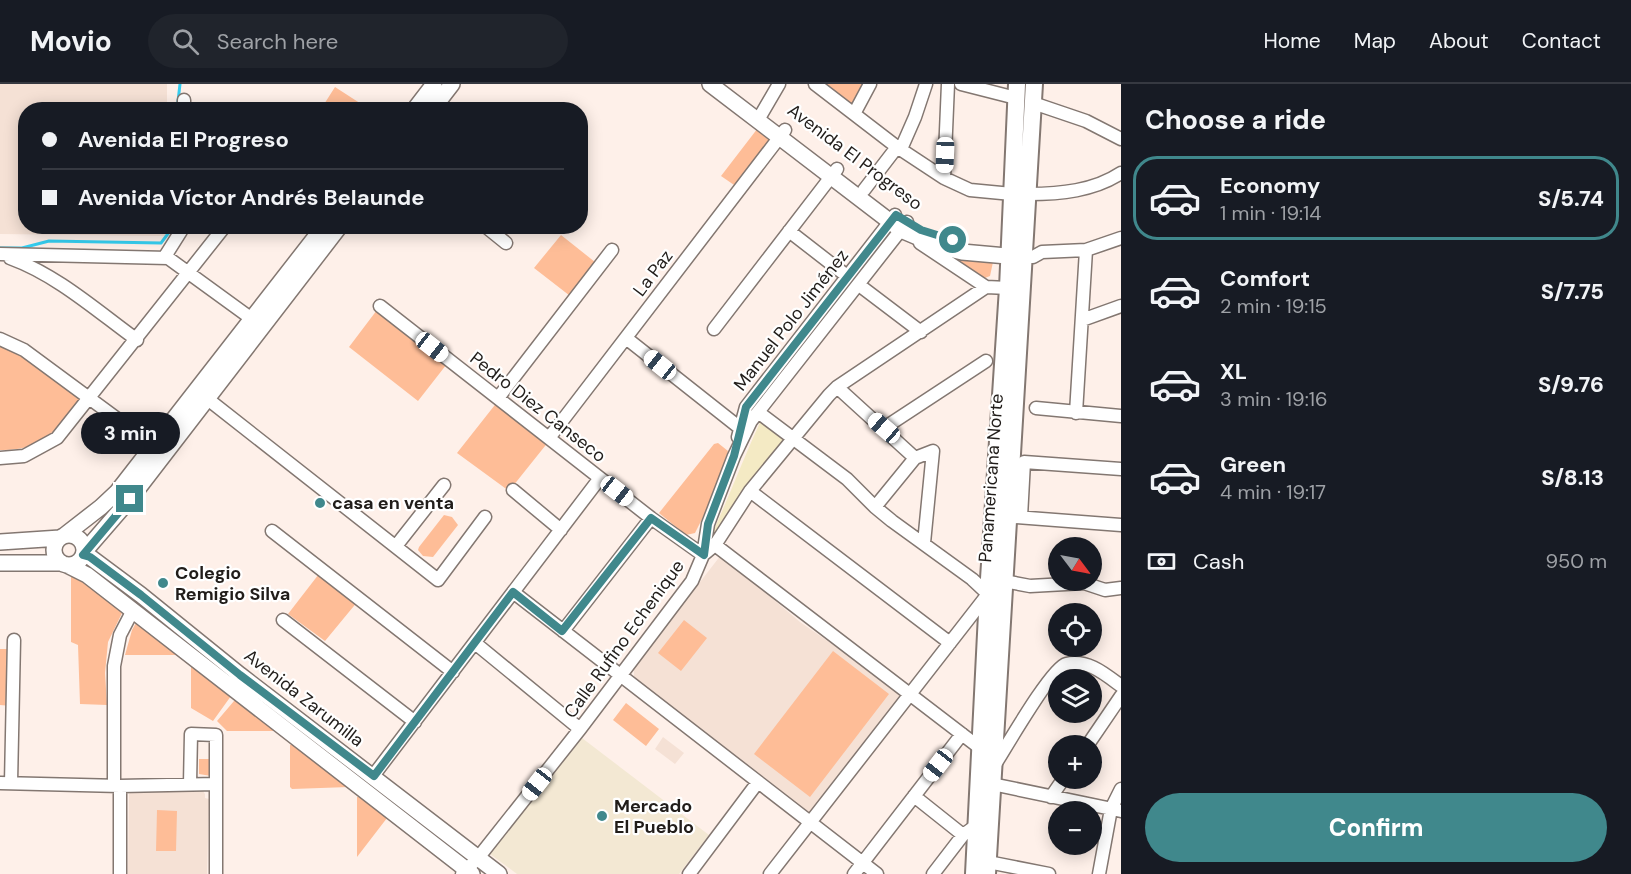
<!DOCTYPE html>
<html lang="en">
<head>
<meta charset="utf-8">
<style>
	:root { --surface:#171b24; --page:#20242c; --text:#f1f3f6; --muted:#9ea1a6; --line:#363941; --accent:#40888c }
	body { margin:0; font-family:"DM Sans",sans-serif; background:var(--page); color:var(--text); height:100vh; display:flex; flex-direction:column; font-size:22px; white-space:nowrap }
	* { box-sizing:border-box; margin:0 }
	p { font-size:20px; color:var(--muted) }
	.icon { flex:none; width:33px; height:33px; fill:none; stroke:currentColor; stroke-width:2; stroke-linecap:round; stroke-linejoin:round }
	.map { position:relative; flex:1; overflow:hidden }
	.side { display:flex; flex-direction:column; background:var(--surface); width:510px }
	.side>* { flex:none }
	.top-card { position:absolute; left:18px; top:18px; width:570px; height:132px; border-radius:24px; box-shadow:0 3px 15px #0003; display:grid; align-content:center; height:132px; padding:0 24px; background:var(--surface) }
	.needle { width:39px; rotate:122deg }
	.controls { position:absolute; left:1048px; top:453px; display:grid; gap:12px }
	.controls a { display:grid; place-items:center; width:54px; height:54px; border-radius:50%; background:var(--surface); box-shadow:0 3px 15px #0003; font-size:30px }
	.end { position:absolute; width:27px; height:27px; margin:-14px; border:8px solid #40888c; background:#fff; box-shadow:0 0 0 3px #fff }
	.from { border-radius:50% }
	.bubble { position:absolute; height:42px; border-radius:21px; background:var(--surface); box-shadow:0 3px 15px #0003; font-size:20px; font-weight:800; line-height:42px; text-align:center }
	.car { position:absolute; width:18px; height:36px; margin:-18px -9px; border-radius:8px; box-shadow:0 0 4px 2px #0007; background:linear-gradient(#fff 24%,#345 0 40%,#fff 0 76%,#345 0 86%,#fff 0) }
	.top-card b { display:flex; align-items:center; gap:21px; height:57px; font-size:22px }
	.top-card b+b { border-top:2px solid var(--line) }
	.top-card i { width:15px; height:15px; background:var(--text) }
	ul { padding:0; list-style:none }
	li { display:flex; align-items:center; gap:18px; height:84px; margin:0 12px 9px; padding:0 12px; border:3px solid transparent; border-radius:24px }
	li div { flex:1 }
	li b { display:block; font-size:22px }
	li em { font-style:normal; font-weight:800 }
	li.on { border-color:var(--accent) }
	li>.icon { width:54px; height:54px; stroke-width:1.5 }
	h2 { padding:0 24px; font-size:27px; line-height:72px }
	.pay { display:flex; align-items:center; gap:15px; height:66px; padding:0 24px; font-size:22px }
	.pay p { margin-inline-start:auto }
	.action { display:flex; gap:12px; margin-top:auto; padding:12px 24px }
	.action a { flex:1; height:69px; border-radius:36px; background:var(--accent); color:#fff; font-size:24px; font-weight:800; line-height:69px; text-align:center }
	header { display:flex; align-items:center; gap:36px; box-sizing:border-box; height:84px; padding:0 30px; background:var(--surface); border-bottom:2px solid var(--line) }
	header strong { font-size:28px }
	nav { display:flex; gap:33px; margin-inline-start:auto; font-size:21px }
	.search { width:420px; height:54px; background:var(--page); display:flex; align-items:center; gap:15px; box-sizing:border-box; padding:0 21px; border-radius:33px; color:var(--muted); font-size:22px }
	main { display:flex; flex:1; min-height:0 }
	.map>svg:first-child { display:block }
	.commercial { fill:#f3e8d3 }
	.built { fill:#f5e1d5 }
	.green { fill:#febd97 }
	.sand { fill:#f4eac4 }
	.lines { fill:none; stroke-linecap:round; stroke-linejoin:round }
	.stream { stroke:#35cef0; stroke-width:3 }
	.minor-casing { stroke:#837771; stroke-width:15 }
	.major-casing { stroke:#837771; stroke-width:18 }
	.highway-casing { stroke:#837771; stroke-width:20 }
	.minor { stroke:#fff; stroke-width:12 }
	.major { stroke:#fff; stroke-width:15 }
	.highway { stroke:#fff; stroke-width:16 }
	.route { stroke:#40888c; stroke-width:8 }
	.poi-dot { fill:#40888c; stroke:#fff; stroke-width:2 }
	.labels { text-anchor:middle; stroke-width:4.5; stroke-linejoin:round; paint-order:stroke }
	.street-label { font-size:18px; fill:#211d1a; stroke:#fff }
	.poi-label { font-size:18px; font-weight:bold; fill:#211d1a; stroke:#fff; text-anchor:start }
</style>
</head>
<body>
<header>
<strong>Movio</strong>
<div class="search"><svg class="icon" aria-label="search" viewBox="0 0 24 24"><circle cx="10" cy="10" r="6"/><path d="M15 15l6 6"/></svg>Search here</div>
<nav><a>Home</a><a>Map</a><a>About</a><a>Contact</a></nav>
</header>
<main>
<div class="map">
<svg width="1121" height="790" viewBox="0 0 1121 790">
	<rect width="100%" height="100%" fill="#fef0e9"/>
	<path class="commercial" d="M582,654L709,751L679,790H517L490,770Z"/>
	<path class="built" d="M0,0H167V25L26,26V142L165,143V152L0,150Z
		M721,471L800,538L903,609L809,730L634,594V583Z
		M663,653L684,669L675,680L655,665Z
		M132,707H203L205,710V714L209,715L207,790H128L129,710Z"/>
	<path class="green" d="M820,0H866L852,25Z
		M335,3L369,25H321Z
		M761,40L778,51L737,103L721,92Z
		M561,151L600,182L574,215L534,184Z
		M943,167L990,175L993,178L990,192L985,194Z
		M380,222L450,276L418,317L349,263Z
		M0,256L83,312C58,344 44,367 0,366Z
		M498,317L549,357L509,407L457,369Z
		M718,359L728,367L713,413L695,449L686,451L659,429L714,360Z
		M444,431L452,433L458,441L433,473L423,472L418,466L419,463Z
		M322,486L358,517L325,557L288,530Z
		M71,491L85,498L122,529L108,558L105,589L107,621L80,620L78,561L71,558Z
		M684,536L707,554L681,587L658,569Z
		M137,537L180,571H125L132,546Z
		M0,565H11V622L0,621Z
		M833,567L889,610L810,713L754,670Z
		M191,579L231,612L213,637L191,624Z
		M234,617H237L276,645V647H227L217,637Z
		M626,619L659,645L646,662L613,636Z
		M293,660L349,703L292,705L290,703V661Z
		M199,675H211V692L199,690Z
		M360,712L387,734L357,773V713Z
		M157,726L177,727L176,767H156Z"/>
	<path class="sand" d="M762,334L786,353L745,404L710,460L708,459C727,418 743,375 762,334Z"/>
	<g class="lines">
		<path class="stream" d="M177,26L180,0
			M0,164H22L49,157L161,159L170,147L171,142"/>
		<g class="minor-casing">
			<path id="minor" d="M815,0L897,63L944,94L970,106L1012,110
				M961,0L1016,14
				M1033,19L1086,37L1121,55
				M184,26V16
				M854,30L870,0
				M758,36L779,0
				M901,65L915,33L926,0
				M944,94L948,0
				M864,106L897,63
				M1028,110C1060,110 1094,107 1121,89
				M485,142L506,159
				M789,147L847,192
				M920,159L986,203
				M0,170L168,174L252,235
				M1024,173H1033L1042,168L1086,166L1121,154
				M10,174C57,191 97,227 137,256
				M164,174L181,147V142
				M859,201L921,248
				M380,222L651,434L703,471
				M1082,236L1121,222
				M714,245L837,85
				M626,254L745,348
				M0,255L24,266L154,362
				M837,303L915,374
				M200,309L438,496L485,433
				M498,314L612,166
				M1036,324L1121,332
				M758,328L847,395L875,423L892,437L972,495L988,510L770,790
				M1076,329L1086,166
				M884,344L986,277
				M738,353L746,323L895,131
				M549,354L785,46
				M0,374L24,372L57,354L225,142
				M513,406L561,446
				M750,407L950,559
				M875,423L915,374L933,367L924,459
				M1015,433L1121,441
				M1021,433L1024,378L1121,385
				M272,447L453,588
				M715,461L980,664
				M396,462L444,401
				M703,471L708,440L734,372L751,337L907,138
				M1004,497L1030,502L1084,499L1105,506L1121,504
				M513,508L877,790
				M283,536L415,638
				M563,547L651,434
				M475,559L580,645
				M1087,662L1121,612
				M994,682C1005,665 1052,583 1066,580C1088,575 1105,590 1121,602
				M373,692L600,394
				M0,699L120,702L216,700
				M11,699L14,556
				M190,700L191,650L216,651V790
				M992,700L1121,727
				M114,702V582L120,551L133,526
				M120,702V790
				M914,712L963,751
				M1051,713L1064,694
				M988,778L1049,790
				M462,790L478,774L580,645L692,497L703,471L715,461L750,407L829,311L837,303L986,203L1008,204
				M689,790L758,698
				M854,790L962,650
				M933,790L963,751L977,741
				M1099,790L1111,725L1121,705"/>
		</g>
		<g class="major-casing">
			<path id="major" d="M710,0L901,146L941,163L962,168L1019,173
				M414,26L434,0
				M432,26L452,0
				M65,451L101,423L117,408L324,142
				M54 466a15 15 0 1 1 30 0a15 15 0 1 1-30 0Z
				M0,458L60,454
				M84,468L130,415L340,142
				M83,471L90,473L141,511L240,591L499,790
				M0,479H62
				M67,481L87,491L472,790"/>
		</g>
		<g class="highway-casing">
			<path id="highway" d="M974,790L988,510L1008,204L1017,0
				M987,790L1034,0"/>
		</g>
		<use href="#minor" class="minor"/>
		<use href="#major" class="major"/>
		<use href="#highway" class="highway"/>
	</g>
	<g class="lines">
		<path class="route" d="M130,415L83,471L90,473L141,511L240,591L374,692L513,508L562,547L651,434L704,471L708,440L734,372L746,323L896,131L921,146L953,156"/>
	</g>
	<g class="poi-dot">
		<circle cx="320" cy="419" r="6"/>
		<circle cx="163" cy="499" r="6"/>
		<circle cx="602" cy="732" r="6"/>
	</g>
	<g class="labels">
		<g class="street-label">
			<text transform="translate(855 73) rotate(37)" y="6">Avenida El Progreso</text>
			<text transform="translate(653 189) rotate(-53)" y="6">La Paz</text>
			<text transform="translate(791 236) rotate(-52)" y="6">Manuel Polo Jiménez</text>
			<text transform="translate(538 323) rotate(38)" y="6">Pedro Diez Canseco</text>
			<text transform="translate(991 394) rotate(-86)" y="6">Panamericana Norte</text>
			<text transform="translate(624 555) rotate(-54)" y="6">Calle Rufino Echenique</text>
			<text transform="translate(304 614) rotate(38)" y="6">Avenida Zarumilla</text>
		</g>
		<g class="poi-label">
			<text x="332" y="425">casa en venta</text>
			<text x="175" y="495">Colegio<tspan x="175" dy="21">Remigio Silva</tspan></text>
			<text x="614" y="728">Mercado<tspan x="614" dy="21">El Pueblo</tspan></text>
		</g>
	</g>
</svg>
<div class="controls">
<a><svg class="needle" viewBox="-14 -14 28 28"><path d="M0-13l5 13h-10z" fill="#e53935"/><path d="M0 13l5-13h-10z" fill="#9ea1a6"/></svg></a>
<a><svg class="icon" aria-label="locate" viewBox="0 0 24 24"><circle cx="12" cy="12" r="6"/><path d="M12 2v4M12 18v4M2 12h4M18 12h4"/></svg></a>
<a><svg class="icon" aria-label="layers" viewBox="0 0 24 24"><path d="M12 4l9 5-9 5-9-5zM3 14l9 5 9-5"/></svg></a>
<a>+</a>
<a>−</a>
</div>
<i class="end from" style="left:953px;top:156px"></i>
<i class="end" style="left:130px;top:415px"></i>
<div class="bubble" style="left:81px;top:328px;width:99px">3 min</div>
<i class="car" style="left:945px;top:71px;rotate:182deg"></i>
<i class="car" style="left:432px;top:263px;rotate:128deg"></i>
<i class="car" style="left:660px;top:281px;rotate:309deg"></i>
<i class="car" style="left:884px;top:344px;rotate:311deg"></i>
<i class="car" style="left:617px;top:407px;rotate:128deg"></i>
<i class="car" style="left:938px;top:681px;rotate:218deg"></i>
<i class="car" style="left:537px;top:700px;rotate:218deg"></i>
<div class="top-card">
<b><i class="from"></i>Avenida El Progreso</b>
<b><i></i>Avenida Víctor Andrés Belaunde</b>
</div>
</div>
<section class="side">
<h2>Choose a ride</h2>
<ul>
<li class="on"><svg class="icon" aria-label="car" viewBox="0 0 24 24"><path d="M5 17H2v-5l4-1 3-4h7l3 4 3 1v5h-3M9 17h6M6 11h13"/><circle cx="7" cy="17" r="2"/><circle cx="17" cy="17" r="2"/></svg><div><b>Economy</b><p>1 min · 19:14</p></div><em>S/5.74</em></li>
<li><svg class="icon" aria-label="car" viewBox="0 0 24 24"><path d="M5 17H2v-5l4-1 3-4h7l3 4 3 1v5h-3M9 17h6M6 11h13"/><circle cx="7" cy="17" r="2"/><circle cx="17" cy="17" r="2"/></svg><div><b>Comfort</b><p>2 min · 19:15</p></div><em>S/7.75</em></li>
<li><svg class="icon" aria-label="car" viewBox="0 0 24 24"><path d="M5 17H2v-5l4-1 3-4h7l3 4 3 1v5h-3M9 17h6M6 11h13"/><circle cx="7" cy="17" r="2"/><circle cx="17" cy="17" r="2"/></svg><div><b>XL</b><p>3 min · 19:16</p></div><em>S/9.76</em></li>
<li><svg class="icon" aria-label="car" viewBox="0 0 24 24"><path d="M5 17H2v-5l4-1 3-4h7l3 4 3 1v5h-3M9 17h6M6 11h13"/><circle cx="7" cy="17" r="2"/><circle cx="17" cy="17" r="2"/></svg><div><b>Green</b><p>4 min · 19:17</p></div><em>S/8.13</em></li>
</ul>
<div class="pay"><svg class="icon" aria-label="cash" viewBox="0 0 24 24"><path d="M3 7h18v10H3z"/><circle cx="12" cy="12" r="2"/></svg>Cash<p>950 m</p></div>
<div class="action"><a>Confirm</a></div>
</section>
</main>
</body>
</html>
